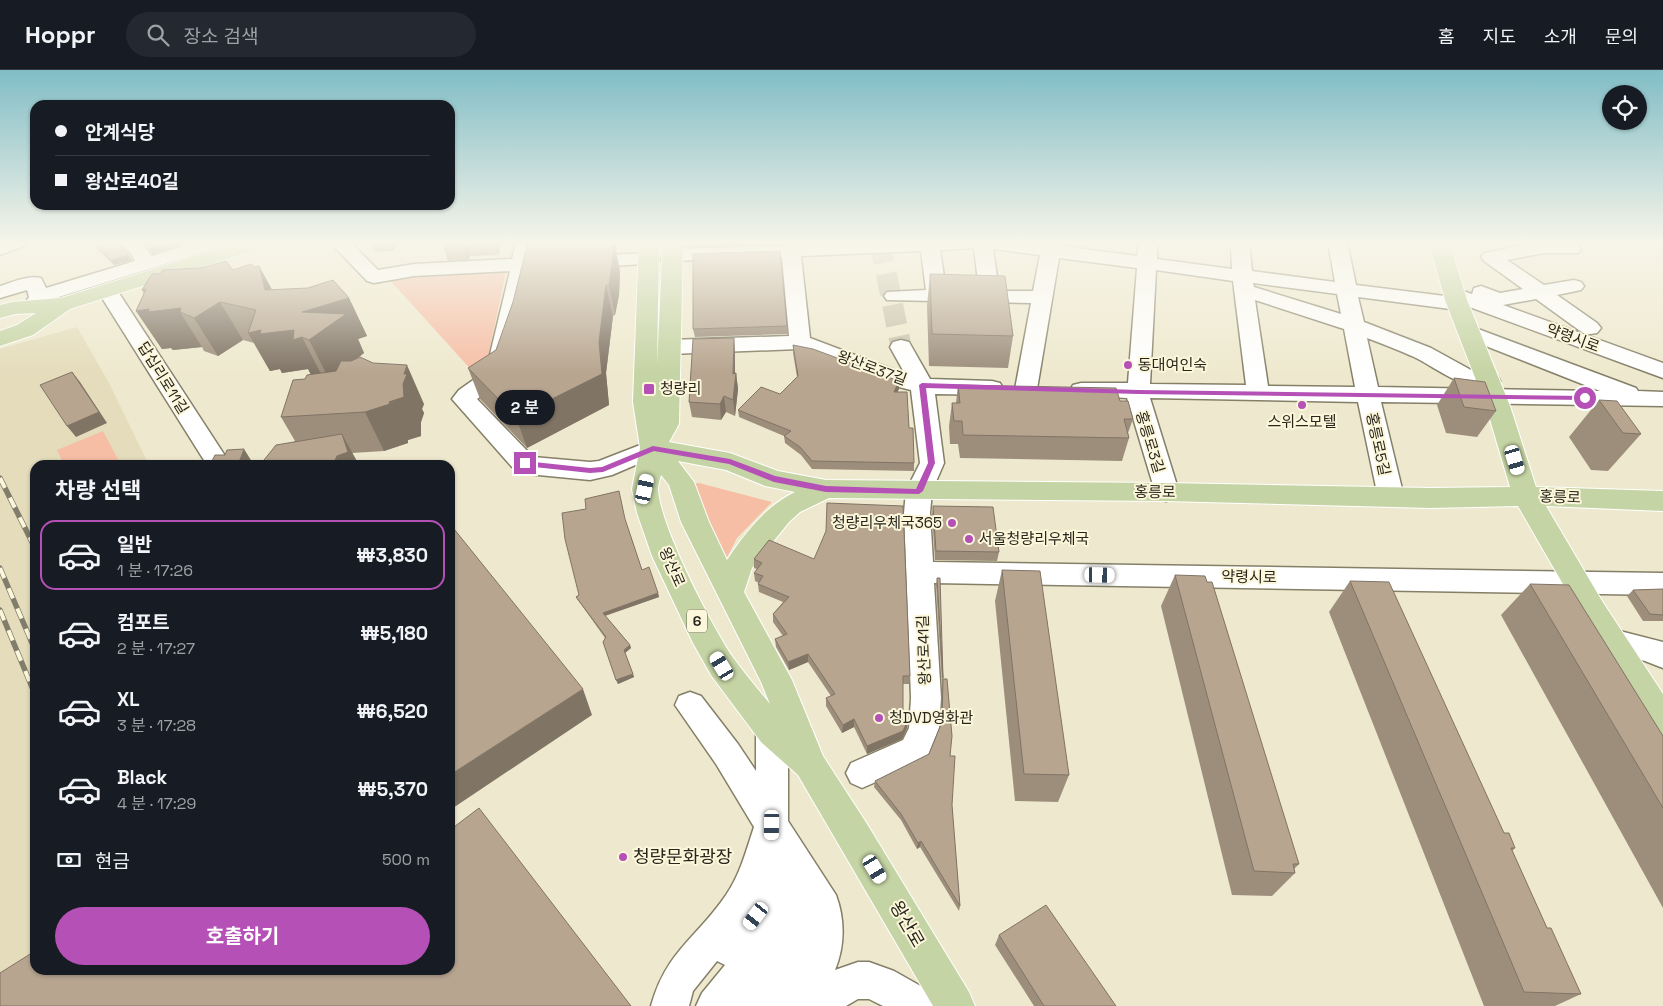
<!DOCTYPE html>
<html lang="ko">
<head>
<meta charset="utf-8">
<style>
	:root { --surface:#171b24; --page:#242831; --text:#f1f3f6; --muted:#9ea1a6; --line:#363941; --accent:#b551b6 }
	body { margin:0; font-family:"Space Grotesk","Noto Sans KR",sans-serif; background:var(--page); color:var(--text); height:100vh; display:flex; flex-direction:column; font-size:19px; white-space:nowrap }
	* { box-sizing:border-box; margin:0 }
	p { font-size:16px; color:var(--muted) }
	.icon { flex:none; width:28px; height:28px; fill:none; stroke:currentColor; stroke-width:2; stroke-linecap:round; stroke-linejoin:round }
	.map { position:relative; flex:1; overflow:hidden }
	.details { position:absolute; left:30px; top:390px; width:425px; height:515px; display:flex; flex-direction:column; background:var(--surface); border-radius:15px; box-shadow:0 1px 4px #0004 }
	.details>* { flex:none }
	.banner { position:absolute; left:30px; top:30px; width:425px; height:110px; border-radius:15px; box-shadow:0 1px 4px #0004; display:grid; align-content:center; height:110px; padding:0 25px; background:var(--surface) }
	.tools { position:absolute; left:1602px; top:15px; display:grid; gap:10px }
	.tools a { display:grid; place-items:center; width:45px; height:45px; border-radius:50%; background:var(--surface); box-shadow:0 1px 4px #0004; font-size:25px }
	.end { position:absolute; width:22px; height:22px; margin:-11px; border:6px solid #b551b6; background:#fff; box-shadow:0 0 0 2px #fff }
	.from { border-radius:50% }
	.bubble { position:absolute; height:35px; border-radius:18px; background:var(--surface); box-shadow:0 1px 4px #0004; font-size:16px; font-weight:700; line-height:35px; text-align:center }
	.car { position:absolute; width:15px; height:30px; margin:-15px -8px; border-radius:6px; box-shadow:0 0 4px 1px #0007; background:linear-gradient(#fff 24%,#345 0 40%,#fff 0 76%,#345 0 86%,#fff 0) }
	.banner b { display:flex; align-items:center; gap:18px; height:48px; font-size:19px }
	.banner b+b { border-top:1px solid var(--line) }
	.banner i { width:12px; height:12px; background:var(--text) }
	ul { padding:0; list-style:none }
	li { display:flex; align-items:center; gap:15px; height:70px; margin:0 10px 8px; padding:0 15px; border:2px solid transparent; border-radius:15px }
	li div { flex:1 }
	li b { display:block; font-size:19px }
	li em { font-style:normal; font-weight:700 }
	li.active { border-color:var(--accent) }
	li>.icon { width:45px; height:45px; stroke-width:1.5 }
	h2 { padding:0 25px; font-size:22px; line-height:60px }
	.pay { display:flex; align-items:center; gap:12px; height:55px; padding:0 25px; font-size:19px }
	.pay p { margin-inline-start:auto }
	.button { display:flex; gap:10px; margin-top:auto; padding:10px 25px }
	.button a { flex:1; height:58px; border-radius:30px; background:var(--accent); color:#fff; font-size:20px; font-weight:700; line-height:58px; text-align:center }
	header { display:flex; align-items:center; gap:30px; box-sizing:border-box; height:70px; padding:0 25px; background:var(--surface); border-bottom:1px solid var(--line) }
	header strong { font-size:24px }
	nav { display:flex; gap:28px; margin-inline-start:auto; font-size:18px }
	.search { width:350px; height:45px; background:var(--page); display:flex; align-items:center; gap:12px; box-sizing:border-box; padding:0 18px; border-radius:28px; color:var(--muted); font-size:19px }
	.map>svg:first-child { display:block }
	.built { fill:#e4dcbb }
	.green { fill:#f6bea5 }
	.lines { fill:none; stroke-linecap:round; stroke-linejoin:round }
	.minor-tunnel { stroke:#c6c2aa; stroke-width:21; stroke-dasharray:21 11; stroke-linecap:butt }
	.minor-casing { stroke:#847f67; stroke-width:3 }
	.major-casing { stroke:#fff; stroke-width:2 }
	.minor { fill:#fff; fill-rule:evenodd }
	.major { fill:#c5d4a4; fill-rule:evenodd }
	.rail-far1-casing { stroke:#807d6b; stroke-width:5.5 }
	.rail-casing { stroke:#807d6b; stroke-width:7 }
	.rail-far1 { stroke:#fcf6db; stroke-width:4; stroke-dasharray:11; stroke-linecap:butt }
	.rail { stroke:#fcf6db; stroke-width:5; stroke-dasharray:14; stroke-linecap:butt }
	.wall { fill:#9d8e7c }
	.shaded-wall { fill:#807465 }
	.building { fill:#b7a590; stroke:#807465 }
	.route { fill:#b551b6 }
	.poi-dot { fill:#b551b6; stroke:#fcf6db; stroke-width:2 }
	.labels { text-anchor:middle; stroke-width:4; stroke-linejoin:round; paint-order:stroke }
	.shield { fill:#fcf6db; stroke:#686455; stroke-width:1 }
	.shield-label { font-size:14px; font-weight:bold; fill:#28261c }
	.street-label { font-size:15px; fill:#28261c; stroke:#fcf6db }
	.poi-label { font-size:15px; fill:#28261c; stroke:#fcf6db; text-anchor:start }
	.near-poi-label { font-size:18px; fill:#28261c; stroke:#fcf6db; text-anchor:start }
	.near-street-label { font-size:18px; fill:#28261c; stroke:#fcf6db }
</style>
</head>
<body>
<header>
<strong>Hoppr</strong>
<div class="search"><svg class="icon" aria-label="search" viewBox="0 0 24 24"><circle cx="10" cy="10" r="6"/><path d="M15 15l6 6"/></svg>장소 검색</div>
<nav><a>홈</a><a>지도</a><a>소개</a><a>문의</a></nav>
</header>
<div class="map">
<svg width="1663" height="936" viewBox="0 0 1663 936">
	<rect width="100%" height="100%" fill="#eee9ce"/>
	<path class="built" d="M77,257L109,313L149,395H35V900L0,936V279Z"/>
	<path class="green" d="M506,202L485,301L475,304L389,209Z
		M103,361L121,395H64L57,380Z
		M699,413L772,432L737,468L724,493L694,414Z"/>
	<g class="lines">
		<path class="minor-tunnel" d="M880,172L901,277"/>
		<g class="minor-casing">
			<path id="minor" d="M0,172H26L24,176L0,185Z
				M119,172H141L152,186L196,172H225L223,176L46,231L40,240L33,242L26,240L23,236L29,227L27,220L0,228V216C13,212 28,205 41,208L46,218L135,191L131,183Z
				M330,172H350L378,200L414,194L512,189L516,172H535L532,188L544,190L547,194L544,198L530,200L508,302L497,315L477,329L533,387L590,392L599,391L653,370L661,372L665,378L661,384L612,405L590,410L528,404L512,397L452,329L459,320L486,301L510,201L414,206L374,213L367,211Z
				M781,172H799L800,175L882,172L1042,174L1061,172V176L1137,186L1139,172H1157V189L1232,199L1231,172H1249L1252,201L1335,212L1328,172H1347L1356,215L1445,226L1444,224L1447,220L1454,218L1472,224L1474,218L1481,216L1500,223L1523,219L1484,191L1481,187L1484,183L1539,172L1578,175L1581,179L1578,183H1544L1507,190L1544,215L1574,210L1581,212L1584,216L1581,220L1557,225L1597,253L1601,258L1597,263L1590,264L1583,263L1536,229L1503,235L1663,293V308L1467,236L1458,240L1358,227L1364,252L1431,278L1471,300L1497,306L1500,311L1497,316C1467,324 1439,299 1414,287C1399,280 1383,274 1367,268L1378,317L1600,321L1463,267L1459,262L1463,257L1470,256L1636,318L1638,321L1663,322V336L1381,332L1404,427L1400,433L1391,436L1382,433L1378,427L1358,332L1150,328L1179,422L1175,428L1166,431L1157,428L1127,328L1073,325L1070,320L1073,315L1081,313H1128L1137,198L1059,188L1037,319L1034,324L1026,326L1018,324L1015,319L1031,233L887,230L884,226L887,222L926,220L921,181L801,186L810,268L905,304L890,277L893,272L901,270L909,272L930,309L992,311L1000,313L1003,318L1000,323L992,325L935,324L944,393L932,421L930,443L933,492L1663,503V525L934,513L941,628L939,658L926,690L862,718L851,713L846,703L851,693L903,670L909,658L911,628L904,443L906,421L920,393L911,320L895,316L798,279L670,284L662,282L659,277L662,272L670,270L789,266L782,187L673,191L666,189L663,185L666,181L673,179L781,176ZM974,178L979,220H946L940,180ZM993,179L1040,185L1033,221H999ZM1156,200L1233,211L1246,315L1150,314ZM1253,213L1337,224L1341,244L1254,217ZM1255,230L1344,259L1355,317L1268,316Z
				M650,183L657,185L660,189L657,193L583,198L576,196L573,192L576,188L583,186Z
				M107,214L114,216L117,220L231,395H207L97,220L100,216Z
				M1612,559L1663,572V598L1645,591L1602,579L1598,571L1602,563Z
				M690,622L701,626L738,674L756,701V662L761,652L772,648L783,652L788,662V751L836,825C845,849 845,876 835,900L858,892H869L894,901L933,923L939,936H883L869,929H858L846,936H696L702,923L725,895L717,891L693,921L689,936H651C666,881 697,868 726,825C740,805 746,781 754,757L716,694L675,635L679,626Z"/>
		</g>
		<g class="major-casing">
			<path id="major" d="M240,172H271L268,176L70,239L33,265L0,276V261L17,255L36,243L15,244L0,248V235L12,232L61,228Z
				M639,172H659L657,295L663,172H683L679,354L669,372L730,383L778,401L826,410L1166,413L1431,418L1510,417L1486,336L1445,230L1429,172H1449L1467,230L1510,336L1536,417L1663,421V441L1546,436L1602,531L1663,624V666L1652,662L1582,547L1518,436L1431,438L1166,431L829,428L800,442L789,452L752,498L744,522L792,610L823,686L867,754L969,922L975,936H933L798,705L761,672L711,605L693,573L652,486L637,443L632,419L640,378L633,332ZM678,391L726,400L765,416L795,422C767,435 744,464 727,490L709,452L694,412ZM661,405L669,415L681,452L761,612L770,634C757,618 744,603 732,586C710,553 661,458 658,420C658,415 660,409 661,405Z"/>
		</g>
		<use href="#minor" class="minor"/>
		<use href="#major" class="major"/>
		<g class="rail-far1-casing">
			<path id="rail-far1" d="M0,408L35,478
				M0,498L35,580
				M0,540L34,622"/>
		</g>
		<g class="rail-casing">
			<path id="rail" d="M34,620L35,623"/>
		</g>
		<use href="#rail-far1" class="rail-far1"/>
		<use href="#rail" class="rail"/>
	</g>
	<path class="wall" d="M90,172H118L132,190L114,195Z
		M370,172H502L498,185L470,186L468,190L448,191L442,172L397,174L393,181L374,182Z
		M617,172L616,181L620,201L619,225L615,245L613,246L606,303L609,335L527,378L480,329L468,298L496,280L513,232Z
		M692,172H779V174L692,177Z
		M259,196L272,220L349,228L367,266L358,269L364,283L358,288L424,334L422,339L424,343L421,352V366L408,370V373L384,381L352,383L359,395H260L295,371L281,347L305,309L311,304L308,299L282,303L280,299L270,301L254,273L243,270L218,286L204,281L202,277L173,280L171,278L162,279L136,241L144,224L142,220L233,200L255,197Z
		M930,204L1013,266L1008,298L929,296L927,236Z
		M787,256V264L695,267L693,259Z
		M734,268L735,283V303H736L738,319L735,346L726,342L721,350L692,347L689,332Z
		M793,275L899,311V319L897,322L909,358L914,393V401L812,399L801,385L785,373L784,366L739,347L738,340L780,324L797,307L793,283Z
		M1454,308L1496,341L1477,367L1446,363L1437,335Z
		M958,315L1120,331L1133,349L1128,363L1129,368L1122,391L960,388L958,374H950L949,356L952,333H956Z
		M1599,330L1641,364L1608,401L1591,400L1569,367Z
		M933,436L999,482L997,491L935,490L932,445Z
		M625,450L642,500L658,523L659,527L605,546L630,575L631,578L625,583L634,607L618,614L603,572L605,568L578,530L576,527L579,525Z
		M769,470L910,606L909,614H903V650H908L907,658L902,669L867,684L854,657L842,663L826,636V628L831,626L808,592L789,600L776,577L775,569L783,566L773,552V544L783,532L759,522L758,514L759,513L755,511L754,503L757,499L754,498V489Z
		M1002,500L1069,705L1058,732L1015,731L995,531Z
		M1175,505L1299,794L1294,799L1295,803L1272,826L1232,825L1161,536Z
		M937,508L943,608L942,614L936,515Z
		M1350,511L1504,763L1515,778L1512,781L1547,858L1581,924L1555,936H1484L1329,542Z
		M1530,514L1663,666V838L1501,545Z
		M1663,519V551H1643L1627,526L1633,520Z
		M943,609L950,686L952,735L960,836L959,841L920,777L917,779L901,750L874,717L875,711L929,684L941,655L942,615Z
		M999,865L1116,936H1034L995,875Z"/>
	<path class="shaded-wall" d="M171,172H189L153,184L150,179Z
		M389,172H396L397,174L393,181Z
		M462,172H466L470,186L468,190Z
		M494,172H502L498,185Z
		M614,172H617L616,181L620,201L619,225L615,245L609,215Z
		M129,185L132,190L114,195L111,190Z
		M259,196L280,234L265,220Z
		M606,215L613,246L606,303L609,335L527,378L516,347L599,272Z
		M349,228L367,266L358,269L364,283L329,309L309,270L302,242Z
		M220,232L243,270L218,286L194,248Z
		M181,238L180,242L202,277L173,280L171,278L162,279L136,241L149,239Z
		M261,260H294L302,267L322,306L313,309L308,299L282,303L280,299L270,301L248,263Z
		M734,268L735,283V315L736,303L738,319L735,346L733,330Z
		M407,295L424,334L422,339L424,343L421,352V366L408,370V373L384,381L365,342L389,332L403,314L404,304Z
		M72,302L80,312L107,353L76,367L67,356Z
		M899,311V319L894,329V322Z
		M724,326L726,342L721,350L720,334Z
		M342,364L359,395H333Z
		M244,379L254,395H238Z
		M658,523L659,527L604,546L603,543Z
		M630,575L631,578L625,583L624,580Z
		M808,584V592L789,600L788,592Z
		M633,604L634,607L618,614L616,610Z
		M583,619L592,645L450,740V705Z
		M854,649V657L842,663L843,655Z
		M908,650L907,658L902,669L867,684V676Z
		M921,771L920,777L917,779L918,773Z"/>
	<path class="building" d="M91,172H118L129,185L111,190Z
		M144,172H171L150,179Z
		M528,172H614L612,194L609,215H606L599,272L602,304L516,347L468,298L496,280L513,232Z
		M780,181L787,256L693,259V184Z
		M226,191L233,200L251,194L255,197L259,196L265,220L308,218L333,210L349,228L302,242L346,244L309,270L302,267L293,270L294,260L260,264L261,260L248,263L256,240L220,232L194,248L180,242L181,238L148,242L149,239L136,241L146,219L142,220L152,204H160L163,200L201,198Z
		M930,204L1005,206L1013,266L932,264Z
		M734,268L733,304L736,303L733,330L724,326L720,334L689,332L693,269Z
		M793,275L813,279L899,311L894,322H907L909,358H913L914,393L812,391L800,377L784,366L791,361L738,340L761,317L780,324L798,306Z
		M360,287L373,293L407,295L404,304H407L403,314L404,327L389,332L390,334L365,342L281,347L293,310L305,309L307,305L336,301L341,291H351Z
		M72,302L99,342L67,356L40,315Z
		M1454,308L1485,312L1496,341L1464,337Z
		M958,315L1116,318L1120,331H1128L1133,349H1124L1129,368L963,365L962,351H954L952,333H960Z
		M1599,330L1617,331L1641,364L1623,363Z
		M342,364L348,382L337,386L333,395H260L276,375Z
		M244,379L238,395H210L215,385H225L227,380Z
		M619,421L625,449L642,500L649,497L658,523L603,543L630,575L624,580L633,604L616,610L603,572L606,567L576,527L579,525L565,469L562,443L586,439L585,429Z
		M827,433L903,436L910,606H903V650H908L903,661L867,676L854,649L843,655L826,628L835,624L808,584L788,592L775,569L787,564L773,544L789,527L758,514L763,506L754,503L762,493L754,489L769,470L814,489L826,461Z
		M933,436L993,437L999,482L936,481Z
		M450,454L583,619L450,705Z
		M1002,500L1040,501L1069,705L1024,704Z
		M1175,505L1205,506L1207,512H1212L1299,794H1293L1295,803L1254,801Z
		M937,508H940L943,608Z
		M1350,511L1389,512L1504,763H1509L1515,778H1511L1547,858H1551L1581,924L1524,922Z
		M1530,514L1569,515L1663,666V738Z
		M1663,519V545L1650,544L1633,520Z
		M943,609H947L952,666L950,686H955L952,735L960,836L921,771L918,773L901,744L875,711L929,684L942,652Z
		M479,738L631,936H0V903L35,881V900H450V760Z
		M1046,835L1116,936H1044L999,865Z"/>
	<linearGradient id="sky" x2="0" y2="1"><stop stop-color="#81bdc6"/><stop offset="0.57" stop-color="#f7f5e9"/><stop offset="1" stop-color="#f7f5e9" stop-opacity="0"/></linearGradient>
	<rect width="1663" height="303" fill="url(#sky)"/>
	<path class="route" d="M922,313L1138,320L1585,326L1589,328L1585,330L1138,324L926,318L935,393L923,421L919,424L826,422L774,412L729,394L654,381L603,402L590,403L525,396L521,393L525,391L590,398L602,397L653,376L730,389L775,406L826,416L916,419L928,393L919,315Z"/>
	<g class="poi-dot">
		<circle cx="1128" cy="295" r="5"/>
		<rect x="643" y="313" width="12" height="12" rx="2.5"/>
		<circle cx="1302" cy="335" r="5"/>
		<circle cx="952" cy="453" r="5"/>
		<circle cx="969" cy="469" r="5"/>
		<circle cx="879" cy="648" r="5"/>
		<circle cx="623" cy="787" r="5"/>
	</g>
	<g class="labels">
		<rect class="shield" x="687" y="539.5" width="20" height="23" rx="4"/>
		<g class="shield-label">
			<text x="697" y="556">6</text>
		</g>
		<g class="street-label">
			<text transform="translate(1573 268) rotate(20)" y="5">약령시로</text>
			<text transform="translate(872 298) rotate(20)" y="5">왕산로37길</text>
			<text transform="translate(163 308) rotate(58)" y="5">답십리로11길</text>
			<text transform="translate(1150 372) rotate(73)" y="5">홍릉로3길</text>
			<text transform="translate(1378 374) rotate(78)" y="5">홍릉로5길</text>
			<text transform="translate(1155 422) rotate(1)" y="5">홍릉로</text>
			<text transform="translate(1560 427) rotate(2)" y="5">홍릉로</text>
			<text transform="translate(672 497) rotate(66)" y="5">왕산로</text>
			<text transform="translate(1249 507) rotate(1)" y="5">약령시로</text>
			<text transform="translate(924 580) rotate(-92)" y="5">왕산로41길</text>
		</g>
		<g class="poi-label">
			<text x="1138" y="300">동대여인숙</text>
			<text x="660" y="324">청량리</text>
			<text x="1302" y="357" text-anchor="middle">스위스모텔</text>
			<text x="942" y="458" text-anchor="end">청량리우체국365</text>
			<text x="979" y="474">서울청량리우체국</text>
			<text x="889" y="653">청DVD영화관</text>
		</g>
		<g class="near-poi-label">
			<text x="633" y="793">청량문화광장</text>
		</g>
		<g class="near-street-label">
			<text transform="translate(907 854) rotate(60)" y="6">왕산로</text>
		</g>
	</g>
</svg>
<div class="tools">
<a><svg class="icon" aria-label="locate" viewBox="0 0 24 24"><circle cx="12" cy="12" r="6"/><path d="M12 2v4M12 18v4M2 12h4M18 12h4"/></svg></a>
</div>
<i class="end from" style="left:1585px;top:328px"></i>
<i class="end" style="left:525px;top:393px"></i>
<div class="bubble" style="left:495px;top:320px;width:60px">2 분</div>
<i class="car" style="left:1515px;top:390px;rotate:163deg"></i>
<i class="car" style="left:645px;top:419px;rotate:12deg"></i>
<i class="car" style="left:1100px;top:505px;rotate:91deg"></i>
<i class="car" style="left:722px;top:596px;rotate:329deg"></i>
<i class="car" style="left:772px;top:755px;rotate:181deg"></i>
<i class="car" style="left:875px;top:799px;rotate:149deg"></i>
<i class="car" style="left:756px;top:846px;rotate:217deg"></i>
<div class="banner">
<b><i class="from"></i>안계식당</b>
<b><i></i>왕산로40길</b>
</div>
<section class="details">
<h2>차량 선택</h2>
<ul>
<li class="active"><svg class="icon" aria-label="car" viewBox="0 0 24 24"><path d="M5 17H2v-5l4-1 3-4h7l3 4 3 1v5h-3M9 17h6M6 11h13"/><circle cx="7" cy="17" r="2"/><circle cx="17" cy="17" r="2"/></svg><div><b>일반</b><p>1 분 · 17:26</p></div><em>₩3,830</em></li>
<li><svg class="icon" aria-label="car" viewBox="0 0 24 24"><path d="M5 17H2v-5l4-1 3-4h7l3 4 3 1v5h-3M9 17h6M6 11h13"/><circle cx="7" cy="17" r="2"/><circle cx="17" cy="17" r="2"/></svg><div><b>컴포트</b><p>2 분 · 17:27</p></div><em>₩5,180</em></li>
<li><svg class="icon" aria-label="car" viewBox="0 0 24 24"><path d="M5 17H2v-5l4-1 3-4h7l3 4 3 1v5h-3M9 17h6M6 11h13"/><circle cx="7" cy="17" r="2"/><circle cx="17" cy="17" r="2"/></svg><div><b>XL</b><p>3 분 · 17:28</p></div><em>₩6,520</em></li>
<li><svg class="icon" aria-label="car" viewBox="0 0 24 24"><path d="M5 17H2v-5l4-1 3-4h7l3 4 3 1v5h-3M9 17h6M6 11h13"/><circle cx="7" cy="17" r="2"/><circle cx="17" cy="17" r="2"/></svg><div><b>Black</b><p>4 분 · 17:29</p></div><em>₩5,370</em></li>
</ul>
<div class="pay"><svg class="icon" aria-label="cash" viewBox="0 0 24 24"><path d="M3 7h18v10H3z"/><circle cx="12" cy="12" r="2"/></svg>현금<p>500 m</p></div>
<div class="button"><a>호출하기</a></div>
</section>
</div>
</body>
</html>
